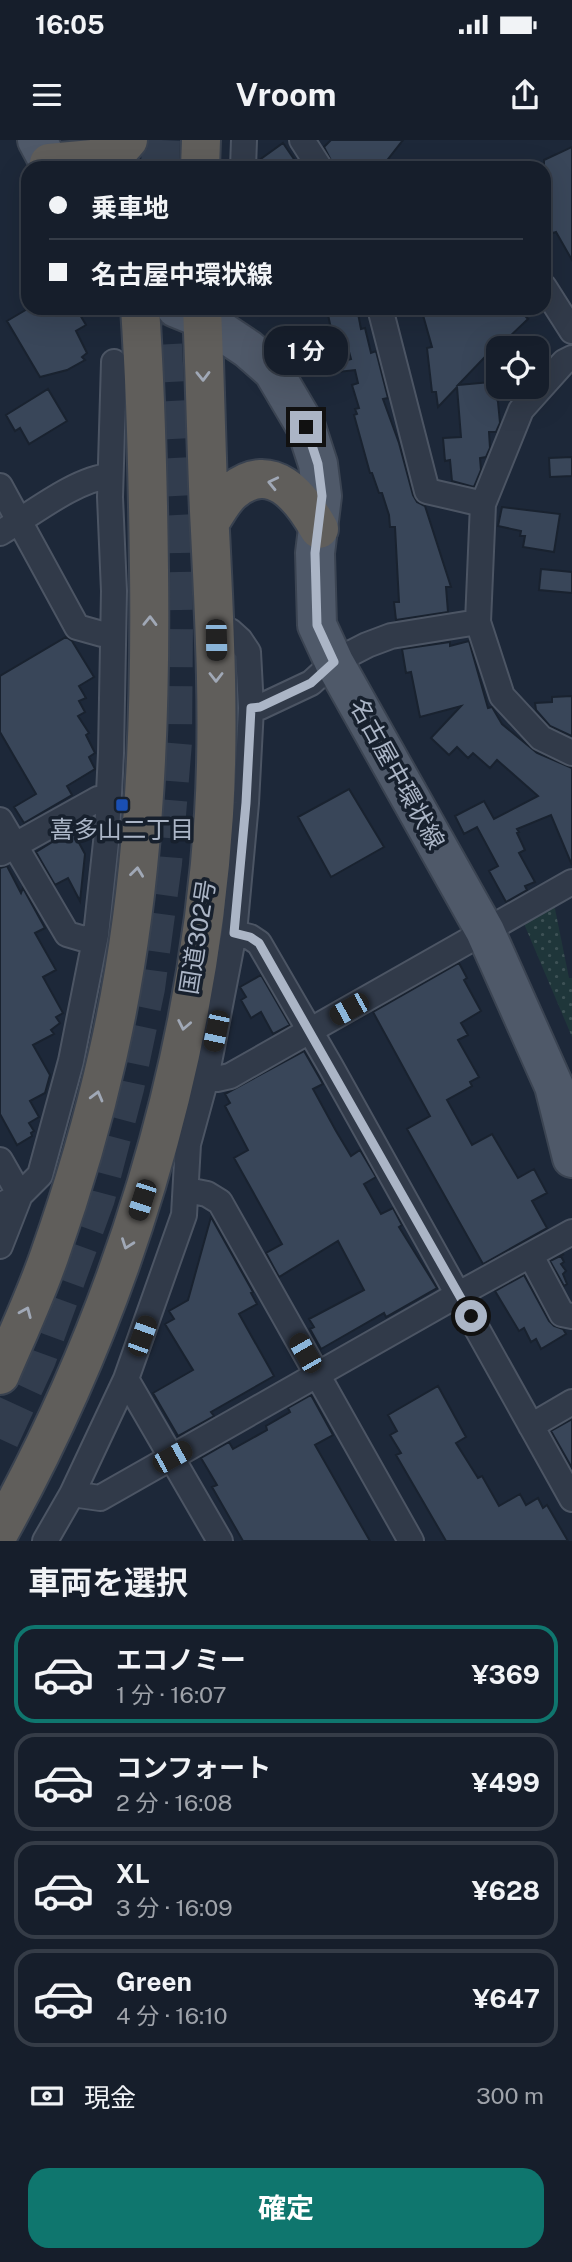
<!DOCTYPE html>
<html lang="ja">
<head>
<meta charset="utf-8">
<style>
	:root { --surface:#161e2b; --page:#1f2733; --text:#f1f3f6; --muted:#9ea2a9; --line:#353c47; --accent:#0f766e }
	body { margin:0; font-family:"Public Sans","Noto Sans JP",sans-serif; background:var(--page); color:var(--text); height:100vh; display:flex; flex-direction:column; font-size:26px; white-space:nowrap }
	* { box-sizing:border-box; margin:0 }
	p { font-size:23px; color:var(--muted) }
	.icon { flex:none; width:38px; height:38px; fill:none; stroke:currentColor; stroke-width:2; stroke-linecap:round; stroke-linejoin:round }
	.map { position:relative; height:1401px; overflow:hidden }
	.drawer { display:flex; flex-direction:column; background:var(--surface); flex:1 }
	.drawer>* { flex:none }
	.guide { position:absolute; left:21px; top:21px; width:530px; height:154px; border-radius:21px; box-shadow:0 7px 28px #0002,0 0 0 2px var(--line); display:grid; align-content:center; height:154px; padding:0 28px; background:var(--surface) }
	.fabs { position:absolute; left:486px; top:196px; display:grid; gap:14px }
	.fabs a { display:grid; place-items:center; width:63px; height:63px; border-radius:14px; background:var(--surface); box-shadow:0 7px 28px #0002,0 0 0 2px var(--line); font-size:35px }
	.end { position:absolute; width:32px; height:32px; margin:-16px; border:9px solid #abb5c6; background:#111; box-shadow:0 0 0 4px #111 }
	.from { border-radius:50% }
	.bubble { position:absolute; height:49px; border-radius:21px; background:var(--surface); box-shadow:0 7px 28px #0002,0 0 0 2px var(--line); font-size:23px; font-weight:700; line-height:49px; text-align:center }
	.car { position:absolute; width:21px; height:42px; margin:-21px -10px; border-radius:9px; box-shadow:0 0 5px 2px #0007; background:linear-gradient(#222 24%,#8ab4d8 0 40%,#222 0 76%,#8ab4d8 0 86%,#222 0) }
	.guide b { display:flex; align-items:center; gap:24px; height:66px; font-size:26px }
	.guide b+b { border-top:2px solid var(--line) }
	.guide i { width:18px; height:18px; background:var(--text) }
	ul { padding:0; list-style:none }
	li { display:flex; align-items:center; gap:21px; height:98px; margin:0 14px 10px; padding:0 14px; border:4px solid var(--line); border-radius:21px }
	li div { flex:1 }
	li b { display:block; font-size:26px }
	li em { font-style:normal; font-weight:700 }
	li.selected { border-color:var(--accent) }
	li>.icon { width:63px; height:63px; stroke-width:1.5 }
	h2 { padding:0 28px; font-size:32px; line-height:84px }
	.pay { display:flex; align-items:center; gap:18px; height:77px; padding:0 28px; font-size:26px }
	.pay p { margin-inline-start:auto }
	.button { display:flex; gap:14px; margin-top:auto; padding:14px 28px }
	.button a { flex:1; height:80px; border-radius:21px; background:var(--accent); color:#fff; font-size:28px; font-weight:700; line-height:80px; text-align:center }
	.status { display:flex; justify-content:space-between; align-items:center; height:49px; padding:0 35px; background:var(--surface); direction:ltr }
	.status svg { height:19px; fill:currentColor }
	header { display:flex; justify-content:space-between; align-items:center; height:91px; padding:0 28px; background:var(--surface); font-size:32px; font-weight:700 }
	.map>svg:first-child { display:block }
	.park { fill:url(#park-dots) }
	.building { fill:#394659; stroke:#19222f; stroke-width:2 }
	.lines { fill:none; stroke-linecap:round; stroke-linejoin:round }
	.motorway-tunnel { stroke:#323d4e; stroke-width:38; stroke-dasharray:38 19; stroke-linecap:butt }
	.minor-casing { stroke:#4c5564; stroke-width:28 }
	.primary-casing { stroke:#3b4452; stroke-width:42 }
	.trunk-casing { stroke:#394250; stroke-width:42 }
	.minor { stroke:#313a49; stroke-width:24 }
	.primary { stroke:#4f5969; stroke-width:38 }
	.trunk { stroke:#605e5b; stroke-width:38 }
	.oneway { stroke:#a0a8b6 }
	.route { stroke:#abb5c6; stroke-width:9 }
	.transit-dot { fill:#1a4fb4; stroke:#17202d; stroke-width:2.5 }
	.labels { text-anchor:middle; stroke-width:7; stroke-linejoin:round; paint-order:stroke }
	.street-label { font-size:24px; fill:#abb5c6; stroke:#17202d }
	.poi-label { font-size:24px; fill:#abb5c6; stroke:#17202d }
</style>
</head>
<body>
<div class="status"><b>16:05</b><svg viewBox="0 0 49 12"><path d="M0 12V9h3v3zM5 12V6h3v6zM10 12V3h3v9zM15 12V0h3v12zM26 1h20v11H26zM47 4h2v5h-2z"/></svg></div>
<header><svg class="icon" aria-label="menu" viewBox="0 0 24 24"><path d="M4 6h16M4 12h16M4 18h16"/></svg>Vroom<svg class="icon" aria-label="share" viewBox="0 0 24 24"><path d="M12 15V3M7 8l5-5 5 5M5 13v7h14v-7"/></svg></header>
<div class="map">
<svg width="572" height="1401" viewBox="0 0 572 1401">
	<defs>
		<pattern id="park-dots" width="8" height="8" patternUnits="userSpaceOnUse" patternTransform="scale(1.75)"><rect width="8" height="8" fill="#1f363a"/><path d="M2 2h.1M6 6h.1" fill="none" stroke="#3d5155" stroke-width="1.8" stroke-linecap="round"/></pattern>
	</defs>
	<rect width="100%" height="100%" fill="#1d2839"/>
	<path class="park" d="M553,759L569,838H572V897L522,779Z"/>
	<path class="building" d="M331,0H403L381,28H335L324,7Z
		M283,3L300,28H258V21Z
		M572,7V120L556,92L553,93L544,81V20Z
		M29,168H76L86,185L76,191L87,213L82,217L85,220L67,230L40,237L7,181Z
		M336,168H357L361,189L365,188L371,213L376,211L388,258L383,259L399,303L413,355L417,362L425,366L451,447H446L448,472L396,480L394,462H399L395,387H390L389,375L382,353H379L372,333H370L354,275L357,274L355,269L359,268L352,245L358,243L355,230L338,232L336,223L351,219L348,208L344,209L341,196L333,198L327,170Z
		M421,168H518L528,179L506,200L503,198L458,245L491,242L498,262L500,283L496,292H489L490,308L486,317L480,318L481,330L474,347L452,341L450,320L445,321L443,298L461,297L457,247L438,267L436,252H432L427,208L432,207Z
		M48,249L67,281L29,304L20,288L15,291L6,275Z
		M572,317V336L550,337L549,318Z
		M502,367L560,374L554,412L523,407L525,396H520L521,391L498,386Z
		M541,429L572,432V453L539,450Z
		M66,497L72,501L94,537L79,546L86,558L79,561L85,572L78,576L89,593L86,595L95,613L89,617L95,629L67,646L72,655L24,683L14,667L36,654L0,592V536Z
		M469,501L488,568L492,567L502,584L537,613L572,628V725L551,675L517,689L519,692L517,693L525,710L519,713L535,742L525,746L527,750L506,762L489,731L498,726L477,687L464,694L455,676L484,661L494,679L538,656L497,620L490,628L473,613L468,618L457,607L449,615L431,598L461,566L420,577L411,532L406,533L402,509L450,502V506Z
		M572,556V596L550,586L536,570L535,563L552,562V557Z
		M349,649L384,707L331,737L298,677Z
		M72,690L85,714L80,761L68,738L55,745L36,712Z
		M7,726L21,753L23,748L45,788L35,793L56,830L43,837L63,873L56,877L60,883L51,890L54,894L33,905L50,935L45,953L30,961L39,977L29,983L34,991L31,993L32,996L17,1005L0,974V728Z
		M459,823L467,838L464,840L481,871L461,883L468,895L458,900L479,937L470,942L472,946L447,960L472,1005L492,994L518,1038L534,1029L547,1053L532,1061L547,1088L483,1124L407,989L430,976L373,872Z
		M261,835L290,885L273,894L261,872L251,878L241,860L246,857L240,847Z
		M304,911L323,944L313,949L336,991L351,1016L360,1010L376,1037L364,1044L381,1074L393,1068L402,1085L399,1087L437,1148L386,1177L384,1173L321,1209L310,1189L314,1187L309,1179L364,1150L338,1101L279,1137L266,1113L282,1104L234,1018L248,1010L225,966L230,963L225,954Z
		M211,1077L253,1152L251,1153L257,1164L239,1174L274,1236L211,1272L214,1276L178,1296L153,1253L193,1230L165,1184L174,1179L169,1171L188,1160Z
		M564,1114L561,1116L564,1122L561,1124L566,1131L563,1134L567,1144L564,1146L550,1121Z
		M524,1135L549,1181L554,1186L563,1189L566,1194L541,1209L536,1199L531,1202L524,1188L519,1191L495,1151Z
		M438,1246L466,1297L456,1303L478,1338L482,1336L499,1366L520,1354L526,1365L538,1358L543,1368L547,1365L568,1401H446L396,1315L401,1313L390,1295L397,1291L388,1275Z
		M311,1255L333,1295L315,1305L370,1401H243L212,1347L217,1345L201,1318L229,1302L233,1309L267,1290L266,1286L290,1272L288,1268Z
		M572,1279V1328L551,1291Z"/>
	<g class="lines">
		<path class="motorway-tunnel" d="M160,28L161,0
			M0,1299L37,1219L96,1058L125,948L146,848L163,723L173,602L174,486L172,377L161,168"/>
		<g class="minor-casing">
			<path id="minor" d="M302,0L320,28
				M243,28L244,0
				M544,147L572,191
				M380,168L427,351L483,364
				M572,218L564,222L521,270L483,364L478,482L502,556L541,598L572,613
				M0,346L77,487L102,494L111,493
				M0,393C31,375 75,339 110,336
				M251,568L260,567L311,543L334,522L367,505L391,496L478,482
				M0,680L67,794L84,799L96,795
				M1,713L98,659L109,658
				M234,793L250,797L259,803L331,927L572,1359
				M206,938L217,939L230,936L572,742
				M0,1020L20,1055
				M187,1050L207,1054L220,1062L411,1401
				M0,1066L20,1055L40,1035L71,921L96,795L107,693L111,613L114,451L110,357L114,222
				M0,1106L20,1055
				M531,1116L562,1174L572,1176
				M126,1239L220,1401
				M531,1286L572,1262
				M72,1354L100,1358L459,1154L572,1092
				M45,1401L72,1354L126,1239L184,1075L188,1004L206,938L234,793L246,663L251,568L248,512L240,500L230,491L216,485"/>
		</g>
		<g class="primary-casing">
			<path id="primary" d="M37,0L52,28
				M176,168L203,179L248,209L273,231L306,287L318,324L322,356L315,413L317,485L334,522L485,791L554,946L572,1018"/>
		</g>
		<g class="trunk-casing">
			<path id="trunk" d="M49,23L113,17L128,0
				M200,28L201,0
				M210,382C217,372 223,359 233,351C272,319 301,357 319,389
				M0,1235C17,1195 36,1155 50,1114C73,1049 93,981 108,914C144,755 151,592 149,430C148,343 146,255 140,168
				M0,1391C121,1173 198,924 214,674C220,573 214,472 209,371C206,303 205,236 202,168"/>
		</g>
		<use href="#minor" class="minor"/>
		<use href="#primary" class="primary"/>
		<use href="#trunk" class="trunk"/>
	</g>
	<defs><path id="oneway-chevron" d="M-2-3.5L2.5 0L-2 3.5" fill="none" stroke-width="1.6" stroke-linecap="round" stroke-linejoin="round" transform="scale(1.75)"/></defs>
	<g class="oneway">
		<use href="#oneway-chevron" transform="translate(203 236) rotate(89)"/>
		<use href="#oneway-chevron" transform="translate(273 343) rotate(-167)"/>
		<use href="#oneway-chevron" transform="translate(150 481) rotate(-89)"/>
		<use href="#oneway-chevron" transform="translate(216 537) rotate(90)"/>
		<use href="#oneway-chevron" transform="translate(137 732) rotate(-83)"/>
		<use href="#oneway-chevron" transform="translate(184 885) rotate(101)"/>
		<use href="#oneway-chevron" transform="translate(97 956) rotate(-75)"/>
		<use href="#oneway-chevron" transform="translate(127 1104) rotate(110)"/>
		<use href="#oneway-chevron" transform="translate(26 1172) rotate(-67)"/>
	</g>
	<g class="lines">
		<path class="route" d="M306,287L318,324L322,356L315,413L317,485L334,522L311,543L260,567L251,568L246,663L234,793L250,797L259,803L471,1176"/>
	</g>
	<rect class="transit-dot" x="115" y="658" width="14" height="14" rx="3.5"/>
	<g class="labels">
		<g class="street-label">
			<text transform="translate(397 634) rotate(61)" y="8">名古屋中環状線</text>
			<text transform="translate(198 797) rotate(-81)" y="8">国道302号</text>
		</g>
		<g class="poi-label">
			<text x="122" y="698">喜多山二丁目</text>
		</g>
	</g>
</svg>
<div class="fabs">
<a><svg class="icon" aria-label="locate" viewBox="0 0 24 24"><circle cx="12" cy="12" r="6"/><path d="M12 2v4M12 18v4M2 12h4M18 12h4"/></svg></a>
</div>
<i class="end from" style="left:471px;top:1176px"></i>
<i class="end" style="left:306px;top:287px"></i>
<div class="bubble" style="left:264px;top:186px;width:84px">1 分</div>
<i class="car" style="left:216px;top:500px;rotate:179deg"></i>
<i class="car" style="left:349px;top:869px;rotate:241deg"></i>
<i class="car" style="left:216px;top:891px;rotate:192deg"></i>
<i class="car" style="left:142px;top:1060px;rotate:198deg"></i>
<i class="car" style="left:142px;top:1196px;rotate:20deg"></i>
<i class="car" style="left:305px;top:1213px;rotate:330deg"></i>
<i class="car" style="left:172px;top:1317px;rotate:61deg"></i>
<div class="guide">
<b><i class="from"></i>乗車地</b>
<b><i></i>名古屋中環状線</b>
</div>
</div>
<section class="drawer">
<h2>車両を選択</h2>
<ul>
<li class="selected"><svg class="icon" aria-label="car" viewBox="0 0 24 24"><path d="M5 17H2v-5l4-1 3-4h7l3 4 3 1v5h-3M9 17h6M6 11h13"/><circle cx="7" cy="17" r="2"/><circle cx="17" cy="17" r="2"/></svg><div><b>エコノミー</b><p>1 分 · 16:07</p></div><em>¥369</em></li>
<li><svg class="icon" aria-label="car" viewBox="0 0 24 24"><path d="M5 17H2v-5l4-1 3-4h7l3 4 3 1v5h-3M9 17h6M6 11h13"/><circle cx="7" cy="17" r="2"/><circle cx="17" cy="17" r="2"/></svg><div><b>コンフォート</b><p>2 分 · 16:08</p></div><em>¥499</em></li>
<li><svg class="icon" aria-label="car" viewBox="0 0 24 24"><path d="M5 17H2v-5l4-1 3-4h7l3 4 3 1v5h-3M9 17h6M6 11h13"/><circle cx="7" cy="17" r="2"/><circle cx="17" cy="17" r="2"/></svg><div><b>XL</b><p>3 分 · 16:09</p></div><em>¥628</em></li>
<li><svg class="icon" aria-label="car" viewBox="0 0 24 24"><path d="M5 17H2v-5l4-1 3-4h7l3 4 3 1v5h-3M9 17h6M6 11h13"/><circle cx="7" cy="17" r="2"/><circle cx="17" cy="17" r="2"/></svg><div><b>Green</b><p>4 分 · 16:10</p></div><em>¥647</em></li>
</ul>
<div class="pay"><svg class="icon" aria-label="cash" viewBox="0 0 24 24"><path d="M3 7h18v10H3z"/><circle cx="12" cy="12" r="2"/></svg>現金<p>300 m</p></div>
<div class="button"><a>確定</a></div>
</section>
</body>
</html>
